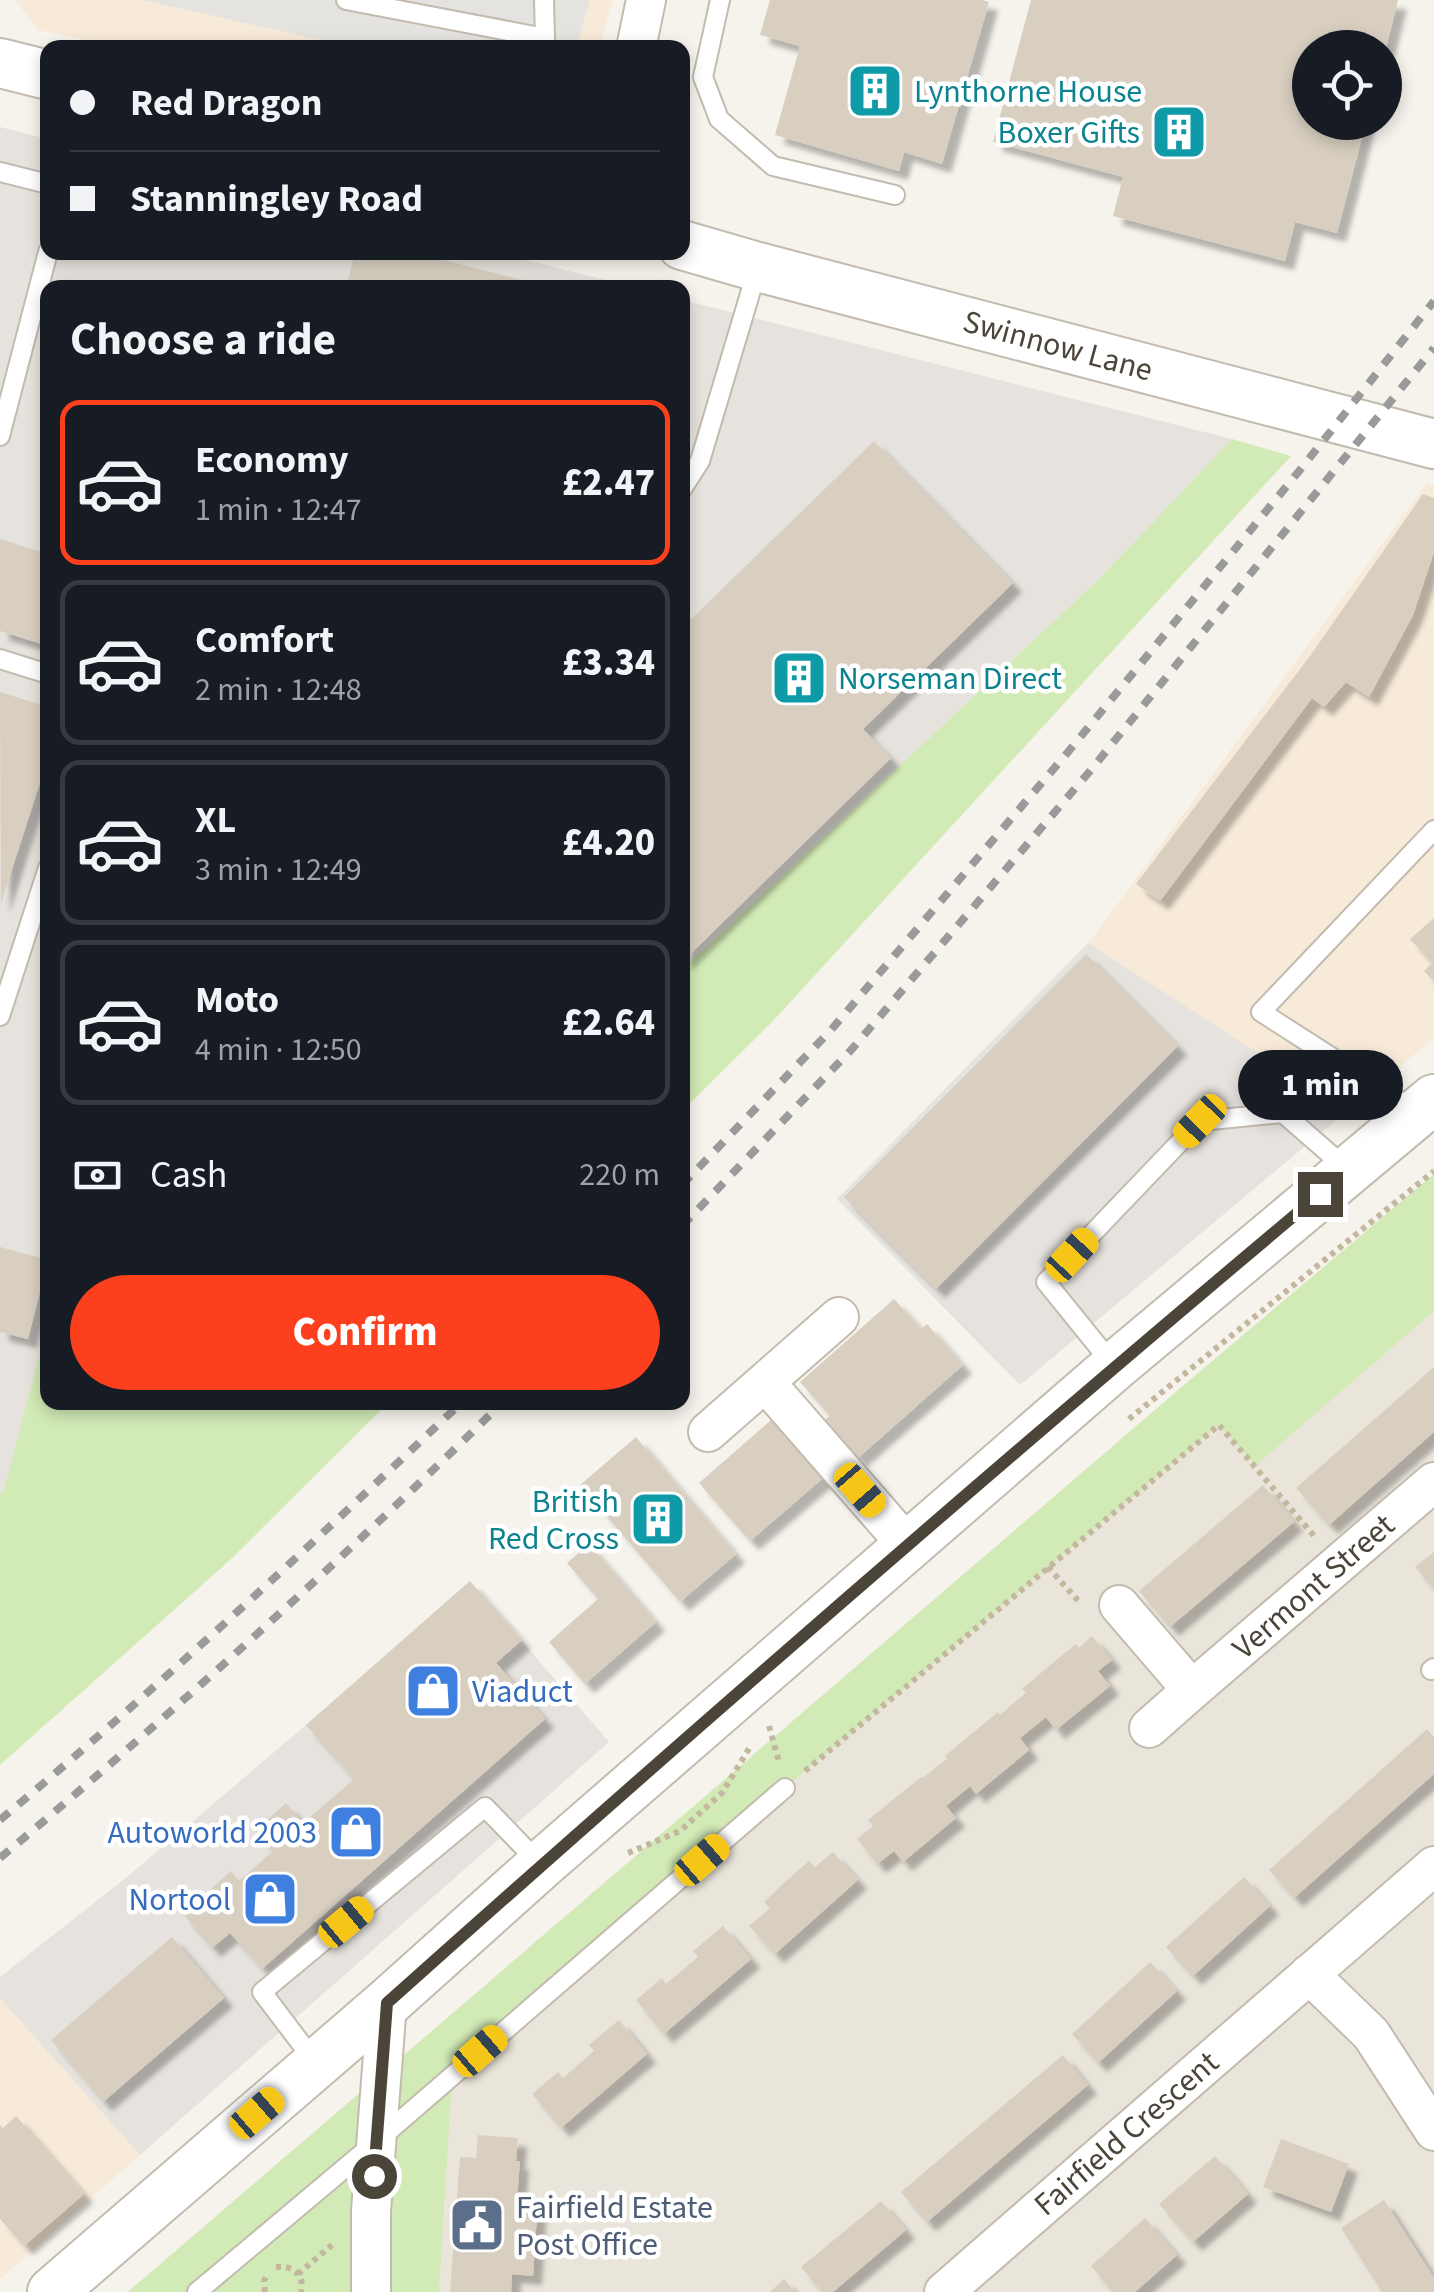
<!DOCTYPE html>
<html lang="en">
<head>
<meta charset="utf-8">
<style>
	:root { --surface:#171b24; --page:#20242c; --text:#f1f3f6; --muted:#9ea1a6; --line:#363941; --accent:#fc3f1d }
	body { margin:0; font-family:"Source Sans 3",sans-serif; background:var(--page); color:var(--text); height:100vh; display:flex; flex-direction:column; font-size:38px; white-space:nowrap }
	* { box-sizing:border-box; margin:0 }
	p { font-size:32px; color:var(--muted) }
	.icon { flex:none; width:55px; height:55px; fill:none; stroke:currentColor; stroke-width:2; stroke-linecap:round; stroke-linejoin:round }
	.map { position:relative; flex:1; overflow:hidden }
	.panel { position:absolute; left:40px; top:280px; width:650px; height:1130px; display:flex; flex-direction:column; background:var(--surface); border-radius:20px; box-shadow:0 5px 15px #0003 }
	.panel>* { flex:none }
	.hud { position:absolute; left:40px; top:40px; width:650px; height:220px; border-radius:20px; box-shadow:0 5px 15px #0003; display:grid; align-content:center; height:220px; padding:0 30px; background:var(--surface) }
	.controls { position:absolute; left:1292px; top:30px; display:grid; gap:20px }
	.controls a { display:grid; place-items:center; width:110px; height:110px; border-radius:50%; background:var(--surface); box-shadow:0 5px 15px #0003; font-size:50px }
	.end { position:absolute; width:45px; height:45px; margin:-22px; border:12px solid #4b4439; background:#fff; box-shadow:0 0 0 5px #fff }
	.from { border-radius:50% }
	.bubble { position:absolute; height:70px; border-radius:35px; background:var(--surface); box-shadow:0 5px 15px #0003; font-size:32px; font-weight:800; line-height:70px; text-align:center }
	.car { position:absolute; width:30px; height:60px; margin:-30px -15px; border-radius:12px; box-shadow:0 0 8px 2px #0007; background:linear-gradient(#f5c518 24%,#345 0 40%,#f5c518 0 76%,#345 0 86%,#f5c518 0) }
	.hud b { display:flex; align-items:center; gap:35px; height:95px; font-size:38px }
	.hud b+b { border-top:2px solid var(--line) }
	.hud i { width:25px; height:25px; background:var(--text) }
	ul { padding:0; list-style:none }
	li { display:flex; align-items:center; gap:30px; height:165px; margin:0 20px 15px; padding:0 10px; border:5px solid var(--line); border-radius:20px }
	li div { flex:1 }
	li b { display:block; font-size:38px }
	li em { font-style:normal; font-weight:800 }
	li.active { border-color:var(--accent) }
	li>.icon { width:90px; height:90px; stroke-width:1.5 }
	h2 { padding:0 30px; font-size:45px; line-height:120px }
	.pay { display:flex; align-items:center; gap:25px; height:110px; padding:0 30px; font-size:38px }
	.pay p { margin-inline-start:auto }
	.action { display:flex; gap:20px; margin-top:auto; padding:20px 30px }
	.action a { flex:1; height:115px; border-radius:60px; background:var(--accent); color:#fff; font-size:40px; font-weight:800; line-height:115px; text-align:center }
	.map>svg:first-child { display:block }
	.residential { fill:#eae5da }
	.commercial { fill:#f7ead8 }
	.industrial { fill:#e6e2dd }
	.green { fill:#d2eab5 }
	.parking { fill:#e5e3e0 }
	.building { fill:#d8cfc1; filter:url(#shadow) }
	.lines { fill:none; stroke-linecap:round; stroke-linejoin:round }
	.service-casing { stroke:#c2bbae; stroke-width:22 }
	.minor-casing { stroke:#c2bbae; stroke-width:42 }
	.tertiary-casing { stroke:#c2bbae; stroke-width:52 }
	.path { stroke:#c4b79f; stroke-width:6; stroke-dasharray:5 5; stroke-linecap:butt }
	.service { stroke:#fff; stroke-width:18 }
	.minor { stroke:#fff; stroke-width:38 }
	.tertiary { stroke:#fff; stroke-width:48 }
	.rail { stroke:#9a9a9a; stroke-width:8; stroke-dasharray:12 12; stroke-linecap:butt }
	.route { stroke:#4b4439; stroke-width:12 }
	.labels { text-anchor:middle; stroke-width:9; stroke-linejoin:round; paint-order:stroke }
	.culture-label { font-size:32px; fill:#0d838f; stroke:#fff; text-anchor:start }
	.street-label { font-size:32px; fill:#4b4439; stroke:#fff }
	.shop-label { font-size:32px; fill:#366cbe; stroke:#fff; text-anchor:end }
	.service-label { font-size:32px; fill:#4e5e75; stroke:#fff; text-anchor:start }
</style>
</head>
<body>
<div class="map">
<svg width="1434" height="2292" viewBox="0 0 1434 2292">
	<defs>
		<filter id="shadow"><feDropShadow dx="9" dy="9" stdDeviation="2.5" flood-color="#0004"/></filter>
	</defs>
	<rect width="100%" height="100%" fill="#f6f3ec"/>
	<path class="residential" d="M1434,1174V2292H128L1191,1379Z"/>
	<path class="commercial" d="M15,0H613L599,48L121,47L38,30Z
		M1427,483L1434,485V1038L1347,1111L1088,944Z
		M0,1998L140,2155L0,2279Z"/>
	<path class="industrial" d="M0,127L47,139L48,252L497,253L635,287L48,288V1326L4,1491L0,1494Z
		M683,300L1232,439L1101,577L683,969Z
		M1088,943L1347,1111L1020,1385L837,1199Z
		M470,1581L609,1742L140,2155L0,1998V1977L127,1877L306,1725Z"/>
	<path class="green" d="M1232,439L1291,456L772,1022L683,1110V969L1101,577Z
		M1434,1174V1311L1255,1466L1219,1425L785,1788L452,2075L439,2292H128L1191,1379Z
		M47,1326L48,1402L388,1403L230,1560L0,1765V1494L4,1490Z"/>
	<path class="parking" d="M143,0H590L576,48L352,47Z"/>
	<path class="building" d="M770,0H982L989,2L942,164L904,152L899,171L775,135L800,46L760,35Z
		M1031,0H1398L1386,48H1310V122H1366L1337,233L1295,222L1285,261L1113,216L1123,177L993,142Z
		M355,252H413L533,283L532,288H346Z
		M874,441L1013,583L863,729L891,758L682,962V628Z
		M1423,494L1434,498V552L1413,615L1369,697L1346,682L1324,707L1312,698L1160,901L1136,884L1310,656Z
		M0,539L48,554V646L0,631Z
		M0,692L48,707V758L1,903Z
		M1434,918V982L1424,971L1432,963L1410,939Z
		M1086,954L1178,1046L936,1289L844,1197Z
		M0,1247L48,1260L28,1339L0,1332Z
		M894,1299L921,1329L927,1324L963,1365L858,1458L824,1420L830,1416L800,1382Z
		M1434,1367V1432L1329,1525L1296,1488Z
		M778,1414L829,1473L750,1541L699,1483Z
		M636,1437L736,1554L680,1602L580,1485Z
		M1263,1485L1294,1522L1170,1627L1139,1591Z
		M589,1544L656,1622L585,1684L549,1642L598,1599L567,1563Z
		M1434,1552V1589L1415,1567Z
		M470,1581L522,1640L496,1663L545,1719L262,1969L230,1933L212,1948L183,1914L231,1871L239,1881L273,1851L255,1831L286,1803L303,1823L354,1779L306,1725Z
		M1092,1636L1112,1660L1098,1671L1110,1686L1056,1730L1046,1717L1020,1738L1029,1750L976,1794L970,1786L946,1806L956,1818L903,1862L894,1851L877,1864L857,1839L873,1826L868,1820L921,1777L923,1778L935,1768L947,1759L945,1756L998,1712L1000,1715L1016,1701L1026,1693L1022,1689L1049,1666L1076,1644L1079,1648Z
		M1427,1729L1434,1737V1774L1294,1898L1269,1870Z
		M833,1852L858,1880L775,1954L749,1926L770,1908L764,1902L785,1882L809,1861L815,1867Z
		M1244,1877L1270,1906L1193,1976L1166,1947Z
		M723,1926L751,1959L664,2034L636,2000L662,1978L666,1984L698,1957L693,1951Z
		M172,1937L224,1998L103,2102L51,2040Z
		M1150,1962L1177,1991L1098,2063L1072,2034Z
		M619,2020L647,2054L561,2128L532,2094L558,2072L563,2078L594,2051L589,2045Z
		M1063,2055L1088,2085L927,2222L901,2192Z
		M16,2116L84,2194L24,2246L0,2219V2125L3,2128Z
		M478,2135L518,2138L516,2161H520L517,2198L538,2200L533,2276L512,2274L511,2292H450L460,2157L476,2158Z
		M1281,2139L1349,2164L1331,2212L1263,2187Z
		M1215,2156L1248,2194L1193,2242L1159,2204Z
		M1384,2200L1434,2278V2292H1382L1341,2228Z
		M881,2201L906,2230L833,2292H822L801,2267Z
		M1145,2218L1177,2255L1135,2292H1113L1091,2266Z
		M784,2279L795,2292H770Z"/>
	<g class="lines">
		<g class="service-casing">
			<path id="service" d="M346,0L545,38L544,0
				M720,0L703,77L719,119L773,166L895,195
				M0,172L48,184
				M0,436L48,252
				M682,489L700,461L758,267
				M0,659L48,674
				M0,1016L48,868
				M1417,1112L1261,1012L1434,830
				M1114,1366L1046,1282L1200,1121L1283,1113L1347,1169
				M1431,1670L1434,1668
				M315,2062L262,1992L485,1807L541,1865
				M197,2292L377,2141L785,1788"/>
		</g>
		<g class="minor-casing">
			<path id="minor" d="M636,48L646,0
				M839,1317L765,1382L908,1546
				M708,1432L765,1382
				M1119,1605L1192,1690L1434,1482
				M1149,1728L1192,1690
				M1309,1974L1371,2034L1434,2131
				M371,2292V2211L387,2003
				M944,2292L1434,1866"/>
		</g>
		<g class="tertiary-casing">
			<path id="tertiary" d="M0,63L48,75
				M682,245L758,267L1434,444
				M52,2292L387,2003L541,1865L1115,1366L1434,1099"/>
		</g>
		<path class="path" d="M1129,1419L1434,1171
			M1048,1567L1081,1604
			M769,1726L779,1762
			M805,1771L1219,1425L1315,1537
			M628,1853L680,1831L722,1793L750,1747
			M276,2267C293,2265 305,2275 301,2292
			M298,2274L332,2245
			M265,2292L264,2281L267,2275"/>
		<use href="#service" class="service"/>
		<use href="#minor" class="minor"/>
		<use href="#tertiary" class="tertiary"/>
		<path class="rail" d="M682,1185L831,1030L1068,752L1300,470L1434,301
			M682,1226L852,1049L1090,771L1434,348
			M0,1820C159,1687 311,1545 462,1402
			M0,1858C173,1713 342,1560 503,1402"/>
	</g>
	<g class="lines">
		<path class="route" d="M374,2176L387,2003C694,1729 1004,1459 1320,1194"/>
	</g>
	<defs>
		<g id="building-square" transform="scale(2.875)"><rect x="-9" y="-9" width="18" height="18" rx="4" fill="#0f9aa8" stroke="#fff"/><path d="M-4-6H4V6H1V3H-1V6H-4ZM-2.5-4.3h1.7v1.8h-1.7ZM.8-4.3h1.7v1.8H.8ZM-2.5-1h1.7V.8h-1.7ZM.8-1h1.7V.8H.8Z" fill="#fff"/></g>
		<g id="shop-square" transform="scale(2.875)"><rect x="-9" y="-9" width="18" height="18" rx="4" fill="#3f7fe0" stroke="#fff"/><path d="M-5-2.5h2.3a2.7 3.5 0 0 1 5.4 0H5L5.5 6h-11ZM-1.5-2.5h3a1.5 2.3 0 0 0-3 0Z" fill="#fff"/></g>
		<g id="civic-square" transform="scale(2.875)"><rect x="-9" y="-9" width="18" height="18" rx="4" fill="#5c6f8a" stroke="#fff"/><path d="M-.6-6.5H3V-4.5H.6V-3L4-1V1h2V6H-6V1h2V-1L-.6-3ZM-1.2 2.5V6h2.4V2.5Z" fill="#fff"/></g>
	</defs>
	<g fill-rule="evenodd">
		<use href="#building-square" x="875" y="91"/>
		<use href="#building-square" x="1179" y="132"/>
		<use href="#building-square" x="799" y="678"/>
		<use href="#building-square" x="658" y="1519"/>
		<use href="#shop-square" x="433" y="1691"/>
		<use href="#shop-square" x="356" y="1832"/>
		<use href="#shop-square" x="270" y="1899"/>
		<use href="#civic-square" x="477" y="2225"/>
	</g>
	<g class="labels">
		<g class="culture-label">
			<text x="914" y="102">Lynthorne House</text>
			<text x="1140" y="143" text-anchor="end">Boxer Gifts</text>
			<text x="838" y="689">Norseman Direct</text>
			<text x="619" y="1512" text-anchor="end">British<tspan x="619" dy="37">Red Cross</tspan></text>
		</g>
		<g class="street-label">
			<text transform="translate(1058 345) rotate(15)" y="11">Swinnow Lane</text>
			<text transform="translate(1313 1586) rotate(-41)" y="11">Vermont Street</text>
			<text transform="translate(1126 2133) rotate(-41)" y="11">Fairfield Crescent</text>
		</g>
		<g class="shop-label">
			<text x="472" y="1702" text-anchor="start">Viaduct</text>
			<text x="317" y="1843">Autoworld 2003</text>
			<text x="231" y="1910">Nortool</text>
		</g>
		<g class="service-label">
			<text x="516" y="2218">Fairfield Estate<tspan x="516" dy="37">Post Office</tspan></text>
		</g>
	</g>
</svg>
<div class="controls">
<a><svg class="icon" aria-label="locate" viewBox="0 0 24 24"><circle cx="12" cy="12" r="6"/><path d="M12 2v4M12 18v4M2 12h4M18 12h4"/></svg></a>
</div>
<i class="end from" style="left:374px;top:2176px"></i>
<i class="end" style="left:1320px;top:1194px"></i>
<div class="bubble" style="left:1238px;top:1050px;width:165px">1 min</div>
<i class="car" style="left:1200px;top:1121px;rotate:224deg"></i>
<i class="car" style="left:1072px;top:1255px;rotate:43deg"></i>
<i class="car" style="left:860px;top:1490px;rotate:139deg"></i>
<i class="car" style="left:702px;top:1860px;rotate:49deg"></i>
<i class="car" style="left:346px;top:1922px;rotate:50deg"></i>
<i class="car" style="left:480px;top:2051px;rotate:49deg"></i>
<i class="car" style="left:257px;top:2113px;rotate:49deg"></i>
<div class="hud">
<b><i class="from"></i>Red Dragon</b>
<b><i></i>Stanningley Road</b>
</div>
<section class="panel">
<h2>Choose a ride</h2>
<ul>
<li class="active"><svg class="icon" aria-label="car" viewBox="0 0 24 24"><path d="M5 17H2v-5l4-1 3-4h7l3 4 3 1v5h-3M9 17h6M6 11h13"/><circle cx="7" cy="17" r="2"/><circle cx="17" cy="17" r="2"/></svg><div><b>Economy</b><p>1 min · 12:47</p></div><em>£2.47</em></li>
<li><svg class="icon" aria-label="car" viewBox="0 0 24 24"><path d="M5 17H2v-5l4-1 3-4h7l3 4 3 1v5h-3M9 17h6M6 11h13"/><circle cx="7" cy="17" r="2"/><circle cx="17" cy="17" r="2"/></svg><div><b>Comfort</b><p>2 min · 12:48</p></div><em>£3.34</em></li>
<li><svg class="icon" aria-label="car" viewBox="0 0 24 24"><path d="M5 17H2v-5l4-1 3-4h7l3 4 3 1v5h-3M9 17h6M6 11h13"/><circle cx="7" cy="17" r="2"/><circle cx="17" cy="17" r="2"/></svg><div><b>XL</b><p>3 min · 12:49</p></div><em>£4.20</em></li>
<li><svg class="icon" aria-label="car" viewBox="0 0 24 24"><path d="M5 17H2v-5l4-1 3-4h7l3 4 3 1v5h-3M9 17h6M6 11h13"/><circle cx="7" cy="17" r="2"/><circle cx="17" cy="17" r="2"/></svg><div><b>Moto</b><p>4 min · 12:50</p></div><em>£2.64</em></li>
</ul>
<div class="pay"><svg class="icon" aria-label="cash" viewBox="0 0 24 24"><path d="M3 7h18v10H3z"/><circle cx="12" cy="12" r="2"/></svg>Cash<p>220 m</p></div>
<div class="action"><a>Confirm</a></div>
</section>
</div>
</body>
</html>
